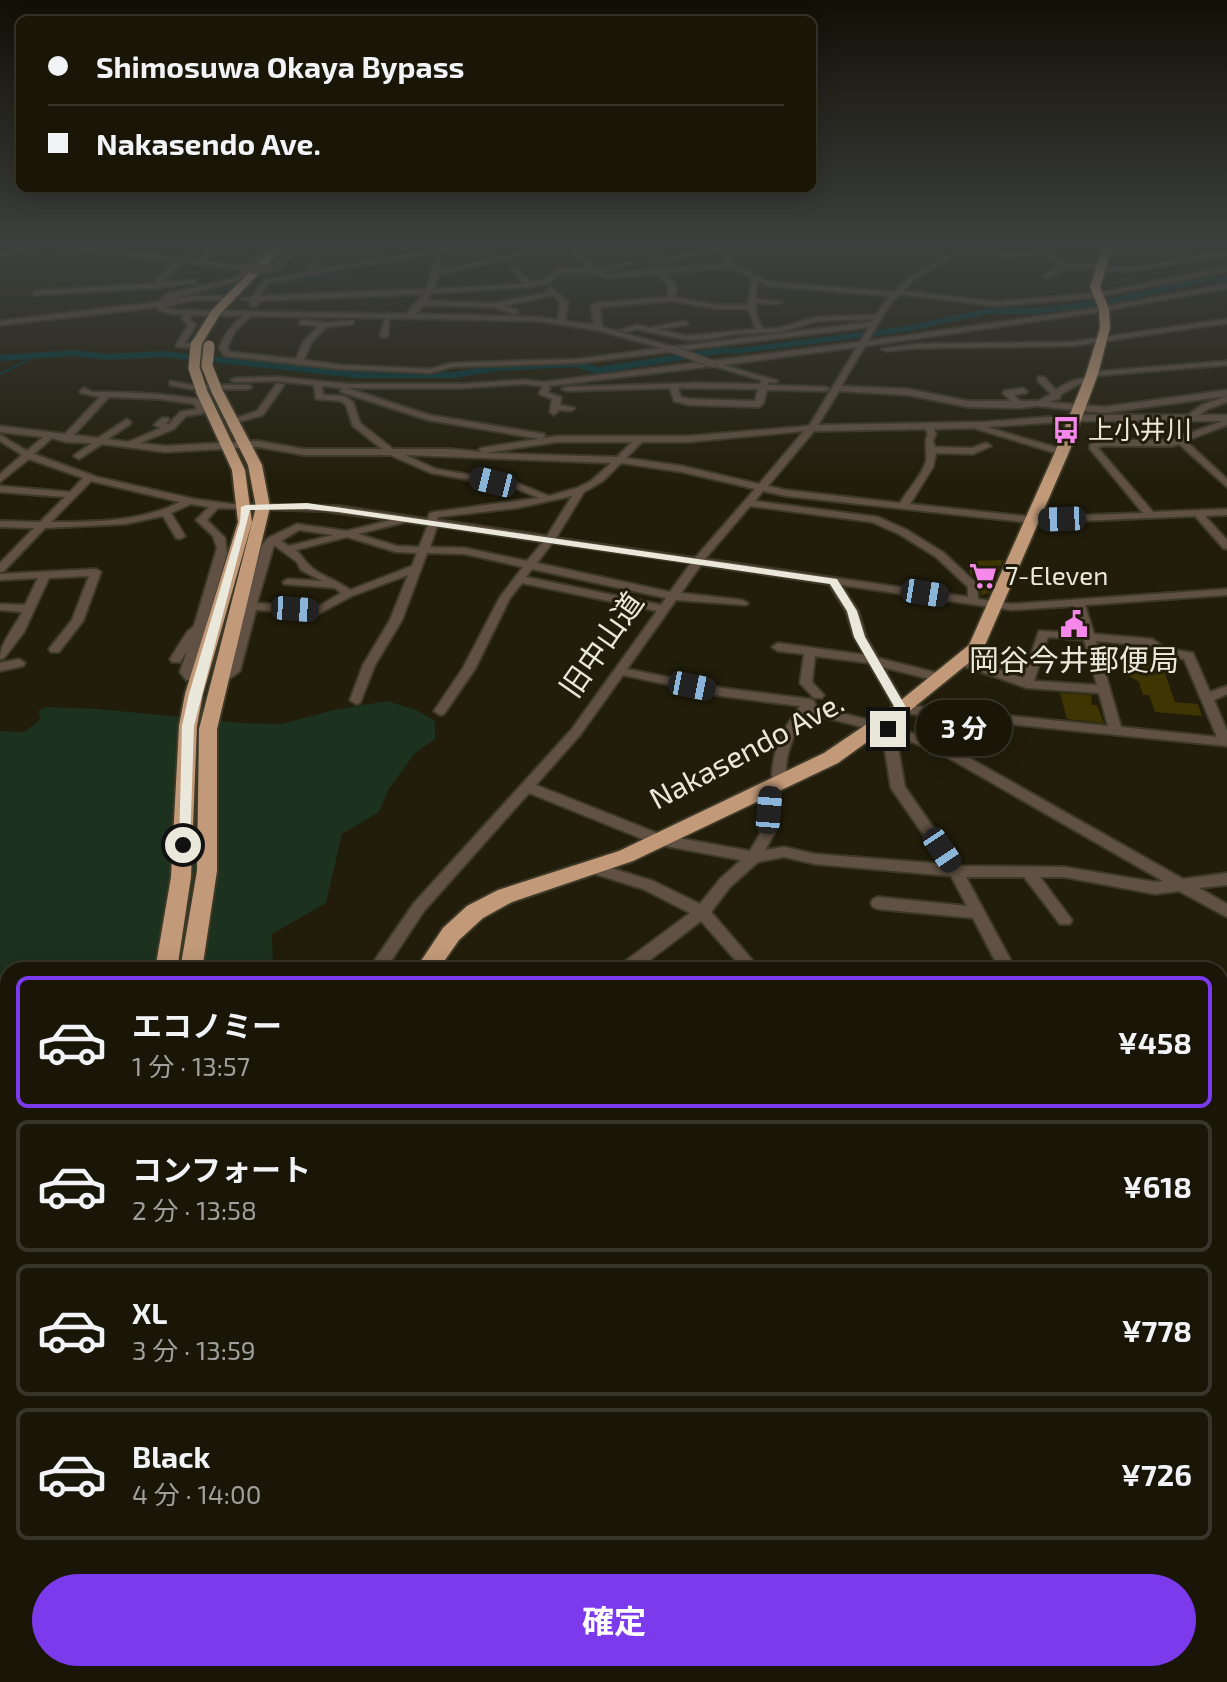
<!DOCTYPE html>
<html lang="ja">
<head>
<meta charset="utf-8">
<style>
	:root { --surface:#191608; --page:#221f12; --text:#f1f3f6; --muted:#9f9f9c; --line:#373529; --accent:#7c3aed }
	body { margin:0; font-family:"Exo 2","Noto Sans JP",sans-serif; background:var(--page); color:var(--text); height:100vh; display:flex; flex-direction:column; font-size:30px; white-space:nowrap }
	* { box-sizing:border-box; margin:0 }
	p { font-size:26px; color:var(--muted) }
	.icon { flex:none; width:44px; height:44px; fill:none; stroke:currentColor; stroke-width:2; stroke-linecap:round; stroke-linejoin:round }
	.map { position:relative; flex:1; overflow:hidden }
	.sheet { position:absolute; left:0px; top:962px; width:1228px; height:720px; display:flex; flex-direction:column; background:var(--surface); border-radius:24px 24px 0 0; box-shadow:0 4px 20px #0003,0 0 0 2px var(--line) }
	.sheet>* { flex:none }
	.banner { position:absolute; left:16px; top:16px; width:800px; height:176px; border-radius:12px; box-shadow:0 4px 20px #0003,0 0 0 2px var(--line); display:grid; align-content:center; height:176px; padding:0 32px; background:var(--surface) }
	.end { position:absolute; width:36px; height:36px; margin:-18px; border:10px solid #eae7db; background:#111; box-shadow:0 0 0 4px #111 }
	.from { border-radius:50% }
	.bubble { position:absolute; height:56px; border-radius:28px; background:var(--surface); box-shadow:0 4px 20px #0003,0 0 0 2px var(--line); font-size:26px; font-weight:700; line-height:56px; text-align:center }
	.car { position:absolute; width:24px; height:48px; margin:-24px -12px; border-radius:10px; box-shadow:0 0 6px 2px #0007; background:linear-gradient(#222 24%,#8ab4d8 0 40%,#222 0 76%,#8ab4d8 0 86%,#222 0) }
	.banner b { display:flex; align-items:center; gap:28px; height:76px; font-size:30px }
	.banner b+b { border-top:2px solid var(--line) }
	.banner i { width:20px; height:20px; background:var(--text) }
	ul { padding:14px 0 0; list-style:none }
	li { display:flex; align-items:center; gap:24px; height:132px; margin:0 16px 12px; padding:0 16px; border:4px solid var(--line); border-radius:12px }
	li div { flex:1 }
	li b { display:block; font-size:30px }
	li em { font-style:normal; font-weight:700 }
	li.current { border-color:var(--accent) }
	li>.icon { width:72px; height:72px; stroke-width:1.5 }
	.primary-button { display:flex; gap:16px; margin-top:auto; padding:16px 32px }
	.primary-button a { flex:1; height:92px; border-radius:48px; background:var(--accent); color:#fff; font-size:32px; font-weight:700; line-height:92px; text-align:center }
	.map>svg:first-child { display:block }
	.built { fill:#272207 }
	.green { fill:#1d311f }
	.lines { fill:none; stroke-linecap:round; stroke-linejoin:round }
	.stream-far1 { stroke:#01393c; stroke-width:2 }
	.stream { stroke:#01393c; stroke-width:4 }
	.river { fill:#01393c; fill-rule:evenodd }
	.building { fill:#3e3503 }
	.minor-casing { stroke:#3d3927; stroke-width:4 }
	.highway-casing { stroke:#3d3927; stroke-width:4 }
	.minor { fill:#615144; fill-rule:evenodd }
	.highway { fill:#c29a79; fill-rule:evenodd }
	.minor-bridge-casing { stroke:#3d3927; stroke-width:9; stroke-linecap:butt }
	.highway-bridge-casing { stroke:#3d3927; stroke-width:13; stroke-linecap:butt }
	.minor-bridge { stroke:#615144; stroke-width:7 }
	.highway-bridge { stroke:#c29a79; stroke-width:11 }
	.route { fill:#eae7db }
	.labels { text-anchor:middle; stroke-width:6; stroke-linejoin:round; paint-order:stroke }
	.far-poi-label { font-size:26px; fill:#eae7db; stroke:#211d0a; text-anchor:start }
	.street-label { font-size:30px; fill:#eae7db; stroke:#211d0a }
	.poi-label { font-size:30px; fill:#eae7db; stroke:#211d0a }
</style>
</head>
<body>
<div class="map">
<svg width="1227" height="1682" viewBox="0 0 1227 1682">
	<rect width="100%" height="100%" fill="#211d0a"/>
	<path class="built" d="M36,249L109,252L177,261L153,285L0,296V261Z
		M993,249H1103L1100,258H1053L1046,252L998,255Z"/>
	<path class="green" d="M387,701L416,710L435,721V739L415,753L388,790L379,812L342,834L326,903L272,934L273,965L281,970H8V1270L0,1277V731L24,732L41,719L38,711L46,707L98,709L241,723L281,724L334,710Z"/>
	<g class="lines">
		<path class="stream-far1" d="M499,261L551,270
			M632,262L676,255
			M397,267L455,261
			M265,286L352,273
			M199,296L234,287
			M0,321L44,316
			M0,374L40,354"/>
		<path class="stream" d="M1220,1186H1227"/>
		<path class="river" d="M1205,276L1227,277V283L1205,282L1112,304L1038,314H989L906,332L737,354L724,353L597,374L576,367L497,371L454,378H357L164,357L106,360L75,356L0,361V355L75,350L106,354L164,351L357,372H454L497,365L577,361L598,367L724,347L737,348L906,326L989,308H1038L1112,298Z"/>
	</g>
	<path class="building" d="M1003,560L989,593L981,596L979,582L969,572L972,561Z
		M1132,657L1160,659L1175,702L1198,704L1202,716L1155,712L1149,695H1143L1139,682L1129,676L1134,664Z
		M1060,693L1091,695L1092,705H1097L1104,723L1067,719Z"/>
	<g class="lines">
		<g class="minor-casing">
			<path id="minor" d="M21,249H34L0,257V253Z
				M59,249L119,250L199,260L207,249H213L205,261L247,266L264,249H271L254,267V270L250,271L240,280L168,300L193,296H223L226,300H193L165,307L174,310L406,314L424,294L258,301V305L254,307L250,305L251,301L242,299L252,297L265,280L434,249H460L441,253L439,270L537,249H549L439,274L434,289L524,284L511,269L514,267L531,282L545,280L558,269H590L568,249H575L599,269L633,261L636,263L603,272L608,274L660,268L728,264L719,251L654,263L651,261L711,249H725L735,265L770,282L894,292L910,277L959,249H967L914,279L903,291L996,302L1098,293L1227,267V271L1098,297L996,306L900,294L890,304L868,341L1092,309L1227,284V288L1092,313L865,346L841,386L908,389L968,401H1011L1003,393L1004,391L1023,388L1027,391L1026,393L1014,395L1020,401H1038L1051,394L1038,381V377H1044L1056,390C1068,382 1078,377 1092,379V383L1079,384L1060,395V398L1049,402L1104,407L1227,390V396L1104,413L1037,406L1020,408L968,407L908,395L839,391L818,425L984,422L1075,415H1188L1202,405L1227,396V402L1208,409L1199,415H1227V425L1186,441L1227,479V487L1179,444L1172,446H1102L1098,448L1153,512L1227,509V515L1205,516L1227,540V549L1223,548L1195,516L1033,523L786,496L763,491L755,501L878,517L907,530L944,553L977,584L978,599L1012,604L1227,589V595L1085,605L1094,634L1152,639L1165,648L1193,653L1210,692L1227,686V694L1214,700L1227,731V746L901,713L897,712L869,663L815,656L812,682L824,695L822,698H814L800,683L804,654L778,651L772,647L778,643L865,655L854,637L846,611L829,584L701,565L681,593L742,600L748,603L746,605L676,600L627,669L722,688L809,699L813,700L817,707L892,726L950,747L1183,879L1227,873V885L1199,888L1227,904V917L1179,891L1155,894L1064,877H1040L1072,920L1070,924H1060L1024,877H966L1016,970H1000L973,918L878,909L873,907L871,903L873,899L878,897L967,906L951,876L815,864L784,857L758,862L730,887L711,912L761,970H744L701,921L637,970H618L620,965L690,913L643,889L589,872L587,868L589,864L594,863L653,881L700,904L720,879L741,860L655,844L529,793L424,911L385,970H368L414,903L572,729L657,611L522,583L510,598L475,669L444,714L440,715L434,711L463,668L500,597L523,567L465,554L427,553L402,620L375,665L360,703L356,704L350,700L363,665L390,620L408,575L352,596L318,614L256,610L240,671L229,679L223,675L228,669L262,545L268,538L297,524L347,531L391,520L323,511L218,508L207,520L225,538L227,554L192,672L196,677L194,680H186L180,672L187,651L180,662H172L170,659L187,632L194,626L217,548L213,536L196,520L209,507L191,504L171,513L185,536L180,539L176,538L163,516L125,524L45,528L4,571L0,572V563L34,528L0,527V521L40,522L65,497L0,492V486L70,492L83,478L29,459L0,482V474L22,455L0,441V435L27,451L43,437L0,432V426L65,434L100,397L81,393L80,391L84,388L92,392C125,392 157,393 190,398C197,399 202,398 208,401L202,404L205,413L186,416L174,429L140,443L165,446L258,441L304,449H382L353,426L346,405L341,401L316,399L314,385L277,381L235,382L231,380L235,378L277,377L349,384H463L523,380L544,382L860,342L869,327L579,363L452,367L431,373L340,369L225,356L219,348C224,334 232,325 243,316L191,315L190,319L196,325L185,343L210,345L211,347L207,349L177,347L176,345L188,325L182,319L184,314H173L158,310V307L0,325V321L158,302L167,294L236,278L243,270L182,262L163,282L194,280L196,283L155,288L32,295L35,291L154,283L175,261ZM434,254L433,268L426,289L259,296L269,283L347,267ZM732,268L752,278L748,305H717L674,297L677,288L666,273ZM560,273H596L607,278L659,274L669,288L667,297L595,303L591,307L594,325L565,321L568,302L551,287L547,289L550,292L496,303L427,301L431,293L529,287L549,283ZM758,281L769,286L890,296L876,315L816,317L780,328L763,329L757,318L755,303L778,304L782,302L755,299ZM553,295L560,302L558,320L539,317L415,314L424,305L493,307L514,314L518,312L517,310L503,306ZM672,301L717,309H748L756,329L686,336L658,329L687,325L688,323L684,321L650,328L637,325L621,330L625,332L637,329L686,340L708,339L735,334L781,332L817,321L873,319L872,322L673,347L602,327L600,307ZM251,316L385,318L380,336L384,338L388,336L389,318L539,321L597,330L662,348L579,359L452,363L431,369L340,365L304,360L311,343L326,327L353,324V320L328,323L303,320L299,322L300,324L319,326L303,342L296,359L230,352L227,348L235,331ZM857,347L809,426L688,436H557L481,448L479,450L483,452L449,449H393L360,423L353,402L343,396L323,395L322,386L343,388L340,390L341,392L428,420L541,439L545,436L544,434L429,415L347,388H463L523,384L543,386L539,394L552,399L550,412L554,415L559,410L571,411L575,408L560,405L561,397L548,393L550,388L548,386L713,366L761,380L760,384L695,383L566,387L562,389L566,391L670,388L674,401L689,405L759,407L763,404L767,390L826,391L830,389L826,387L768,385L769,382L774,383L778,381L723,365ZM678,388L758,389L755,401L689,399L681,397ZM109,397L160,399L194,404L197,409L180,412L169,424H166L169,420L168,418H162L154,425L161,428L128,442L108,439L130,424L131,422L127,419L98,438L74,435ZM1075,421H1223L1171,440H1100L1090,445V449L1143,513L1033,517L910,504L933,467L936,453L973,454L991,446L986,443L972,448L935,447L933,441L936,434L934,429L974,428L1062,455L1065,454V450L986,427ZM925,429L928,434C923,443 928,451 926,461C922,476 908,489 900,503L786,490L768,486L814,431ZM804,431L759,484L682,466L626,458L642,442H688ZM52,438L66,442L92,443L76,454L74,456L79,459L102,444L165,452L258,447L304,455H390L431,473L515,488L539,498L434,512L430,513L427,519L338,506L231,504L194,499L97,477L34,454ZM557,442H632L617,457L485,453ZM405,455L611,463L591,481L577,488L549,496L517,483L436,469ZM621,463L682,472L755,489L695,558L556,538L584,492L603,481ZM91,481L180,502C141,522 94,522 51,522ZM572,496L547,536L437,520L438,517L517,508ZM750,506L872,522L899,534L936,557L968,587V597L705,559ZM406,522L428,525L419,547L397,546L358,534ZM437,526L543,542L527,561L465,548L430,547ZM299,530L333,535L289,546L281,541ZM347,537L396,552L417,553L412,566L350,590C338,580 319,576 309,565C304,560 301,555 296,550ZM552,543L691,563L670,592L537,563ZM274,545L297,562L301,570L322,581L288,579L283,582L284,584L335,588L341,593L316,608L257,603ZM532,569L666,598L661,605L526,577ZM841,585L1012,610L1074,606L1082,633L1039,631L1023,678L966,658L962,657L956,661L958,664L1027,688L1099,693L1108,726L905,705L883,667L941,682L947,678L945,675L878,658L866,637L858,611ZM1048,637L1084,640L1097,685L1034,681ZM1096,641L1149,646L1157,654L1184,659L1217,737L1121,727ZM623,675L722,696L800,706C782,730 771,752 772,783L766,784L764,787L760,834L750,851L662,835L536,785L580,735ZM808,713L882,732L891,788L944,864L815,854L784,847L765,850L774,834L778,787L784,786L786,783C784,755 792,735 808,713ZM896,736L940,753L1163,881L1155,882L1064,867L960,866L905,787Z
				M292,249H299L279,270H275V268Z
				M314,249H320L319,264L311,270L308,268L313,263Z
				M989,249H996L1000,253L1045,250L1066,264L1101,263L1104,265L1101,267C1144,270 1185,256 1227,251V255L1131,271L1098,270L1100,267L1066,268L1045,279L1043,276L1060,266L1044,254L998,257Z
				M1227,319V323L1072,346L918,348L886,351L882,349L918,344L1072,342Z
				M1227,361V365L1092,376L1088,374L1092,372Z
				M170,381L191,385H248L252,387L248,389H191L170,385Z
				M277,383L284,385L263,415L231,424V420L257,411Z
				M96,569L101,572L83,621L59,652H51L49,649L72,620L89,576L49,578L24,632L4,658L0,659C0,643 15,627 22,612L0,610V604L25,605L38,578L0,580V574Z
				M19,659L25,663L23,666L0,671V663Z
				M1220,1072L1227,1076V1100L1220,1096Z
				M1220,1161H1227V1179H1220Z
				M8,1243V1263L0,1267V1247Z
				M1220,1273L1227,1276V1298L1220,1295Z
				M0,1275H8V1295H0Z
				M0,1519L8,1522V1544L0,1541Z
				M8,1651V1674H11L0,1676V1652Z
				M46,1674H93L96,1682H49Z"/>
		</g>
		<g class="highway-casing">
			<path id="highway" d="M272,249H282L220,314L200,347H192L190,345L212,310Z
				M1102,249H1112L1100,287L1109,309L1110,328L1098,374L1069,452L982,652L907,713L838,763L633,861L512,902L483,918L459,940L438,970H415L443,928L467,906L498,890L619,851L824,753L895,705L969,645L1055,452L1086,374L1100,328L1099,309L1090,287Z
				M217,387L223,391L262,465L270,507L217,729V871L202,970H180L197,871L199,729L256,507L248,465L211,391Z
				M202,388L208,392L245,470L252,522L203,694L197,726L191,877L177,970H155L171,877L179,726L185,694L238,522L232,470L196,392Z
				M8,1315V1384L0,1388V1318Z
				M1220,1415L1227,1418V1453L1220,1450Z
				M1220,1489L1227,1492V1536L1220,1533Z
				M1220,1546L1227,1548V1605L1220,1602Z
				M0,1560L8,1563V1597L0,1594Z
				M0,1599L8,1601V1635L0,1633Z
				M192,1674H254L257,1682L260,1674H294L293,1682H195Z
				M512,1674H570L567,1682H508Z
				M1161,1674H1195L1194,1682H1158Z"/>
		</g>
		<use href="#minor" class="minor"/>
		<use href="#highway" class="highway"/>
		<g class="minor-bridge-casing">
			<path id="minor-bridge" d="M252,269H274
				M672,349L713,364"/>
		</g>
		<g class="highway-bridge-casing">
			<path id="highway-bridge" d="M196,345L194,368L202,392
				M209,346L207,366L217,391"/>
		</g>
		<use href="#minor-bridge" class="minor-bridge"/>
		<use href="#highway-bridge" class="highway-bridge"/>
	</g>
	<linearGradient id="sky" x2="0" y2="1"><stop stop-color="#121006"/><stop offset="0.51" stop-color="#3d403e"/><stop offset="1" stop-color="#3d403e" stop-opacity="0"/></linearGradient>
	<rect width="1227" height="484" fill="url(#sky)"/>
	<path class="route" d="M307,503L837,579L857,611L865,637L907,709L886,725L893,726V732L875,731L869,727L895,708L854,637L847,611L830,584L338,512L307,509L250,510L194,726L190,845L188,848H179L182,726L189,694L240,522L241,507L246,505Z"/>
	<defs>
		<g id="bus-bare" transform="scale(2.16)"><path d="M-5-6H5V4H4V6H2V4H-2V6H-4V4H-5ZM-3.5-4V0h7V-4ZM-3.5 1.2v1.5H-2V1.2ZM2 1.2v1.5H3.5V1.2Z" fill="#f688ec" stroke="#211d0a" stroke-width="2.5" paint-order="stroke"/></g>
		<g id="supermarket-bare" transform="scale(2.16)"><path d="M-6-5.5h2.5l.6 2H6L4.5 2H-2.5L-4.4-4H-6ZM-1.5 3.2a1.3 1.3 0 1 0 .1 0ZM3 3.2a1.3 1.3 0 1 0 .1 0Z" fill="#f688ec" stroke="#211d0a" stroke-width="2.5" paint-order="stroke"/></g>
		<g id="civic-bare" transform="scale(2.16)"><path d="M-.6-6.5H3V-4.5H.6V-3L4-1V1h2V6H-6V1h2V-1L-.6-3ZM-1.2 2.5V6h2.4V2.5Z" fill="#f688ec" stroke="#211d0a" stroke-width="2.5" paint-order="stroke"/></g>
	</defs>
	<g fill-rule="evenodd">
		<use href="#bus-bare" x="1066" y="430"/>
		<use href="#supermarket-bare" x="983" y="576"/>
		<use href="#civic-bare" x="1074" y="624"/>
	</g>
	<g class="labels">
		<g class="far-poi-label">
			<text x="1088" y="439">上小井川</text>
			<text x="1005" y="585">7-Eleven</text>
		</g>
		<g class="street-label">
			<text transform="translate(602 645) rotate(-55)" y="10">旧中山道</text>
			<text transform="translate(747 751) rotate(-28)" y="10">Nakasendo Ave.</text>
		</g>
		<g class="poi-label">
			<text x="1074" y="671">岡谷今井郵便局</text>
		</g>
	</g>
</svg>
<i class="end from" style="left:183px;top:845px"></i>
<i class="end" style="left:888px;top:729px"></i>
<div class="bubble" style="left:916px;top:700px;width:96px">3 分</div>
<i class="car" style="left:493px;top:482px;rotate:284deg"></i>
<i class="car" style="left:1062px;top:519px;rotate:268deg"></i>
<i class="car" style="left:925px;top:593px;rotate:99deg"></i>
<i class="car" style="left:295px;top:609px;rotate:94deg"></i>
<i class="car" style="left:692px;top:686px;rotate:101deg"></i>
<i class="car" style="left:769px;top:810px;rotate:5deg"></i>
<i class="car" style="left:942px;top:850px;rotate:146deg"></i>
<div class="banner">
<b><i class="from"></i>Shimosuwa Okaya Bypass</b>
<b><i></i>Nakasendo Ave.</b>
</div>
<section class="sheet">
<ul>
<li class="current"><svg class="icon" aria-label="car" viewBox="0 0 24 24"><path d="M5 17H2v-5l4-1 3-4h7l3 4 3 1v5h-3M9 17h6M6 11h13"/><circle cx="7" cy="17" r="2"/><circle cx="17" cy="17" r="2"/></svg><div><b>エコノミー</b><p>1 分 · 13:57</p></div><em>¥458</em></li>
<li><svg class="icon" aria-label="car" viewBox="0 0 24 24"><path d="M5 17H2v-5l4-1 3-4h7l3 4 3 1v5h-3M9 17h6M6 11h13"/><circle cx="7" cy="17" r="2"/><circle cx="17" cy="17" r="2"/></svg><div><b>コンフォート</b><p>2 分 · 13:58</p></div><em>¥618</em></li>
<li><svg class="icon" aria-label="car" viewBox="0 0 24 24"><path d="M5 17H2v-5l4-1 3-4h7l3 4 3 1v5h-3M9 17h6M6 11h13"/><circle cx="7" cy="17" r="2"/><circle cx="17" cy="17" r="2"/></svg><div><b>XL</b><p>3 分 · 13:59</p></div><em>¥778</em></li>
<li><svg class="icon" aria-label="car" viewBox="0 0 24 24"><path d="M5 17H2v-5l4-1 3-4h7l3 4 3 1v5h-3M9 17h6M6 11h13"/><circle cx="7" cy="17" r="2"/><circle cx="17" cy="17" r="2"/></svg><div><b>Black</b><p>4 分 · 14:00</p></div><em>¥726</em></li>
</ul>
<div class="primary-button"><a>確定</a></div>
</section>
</div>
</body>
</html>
